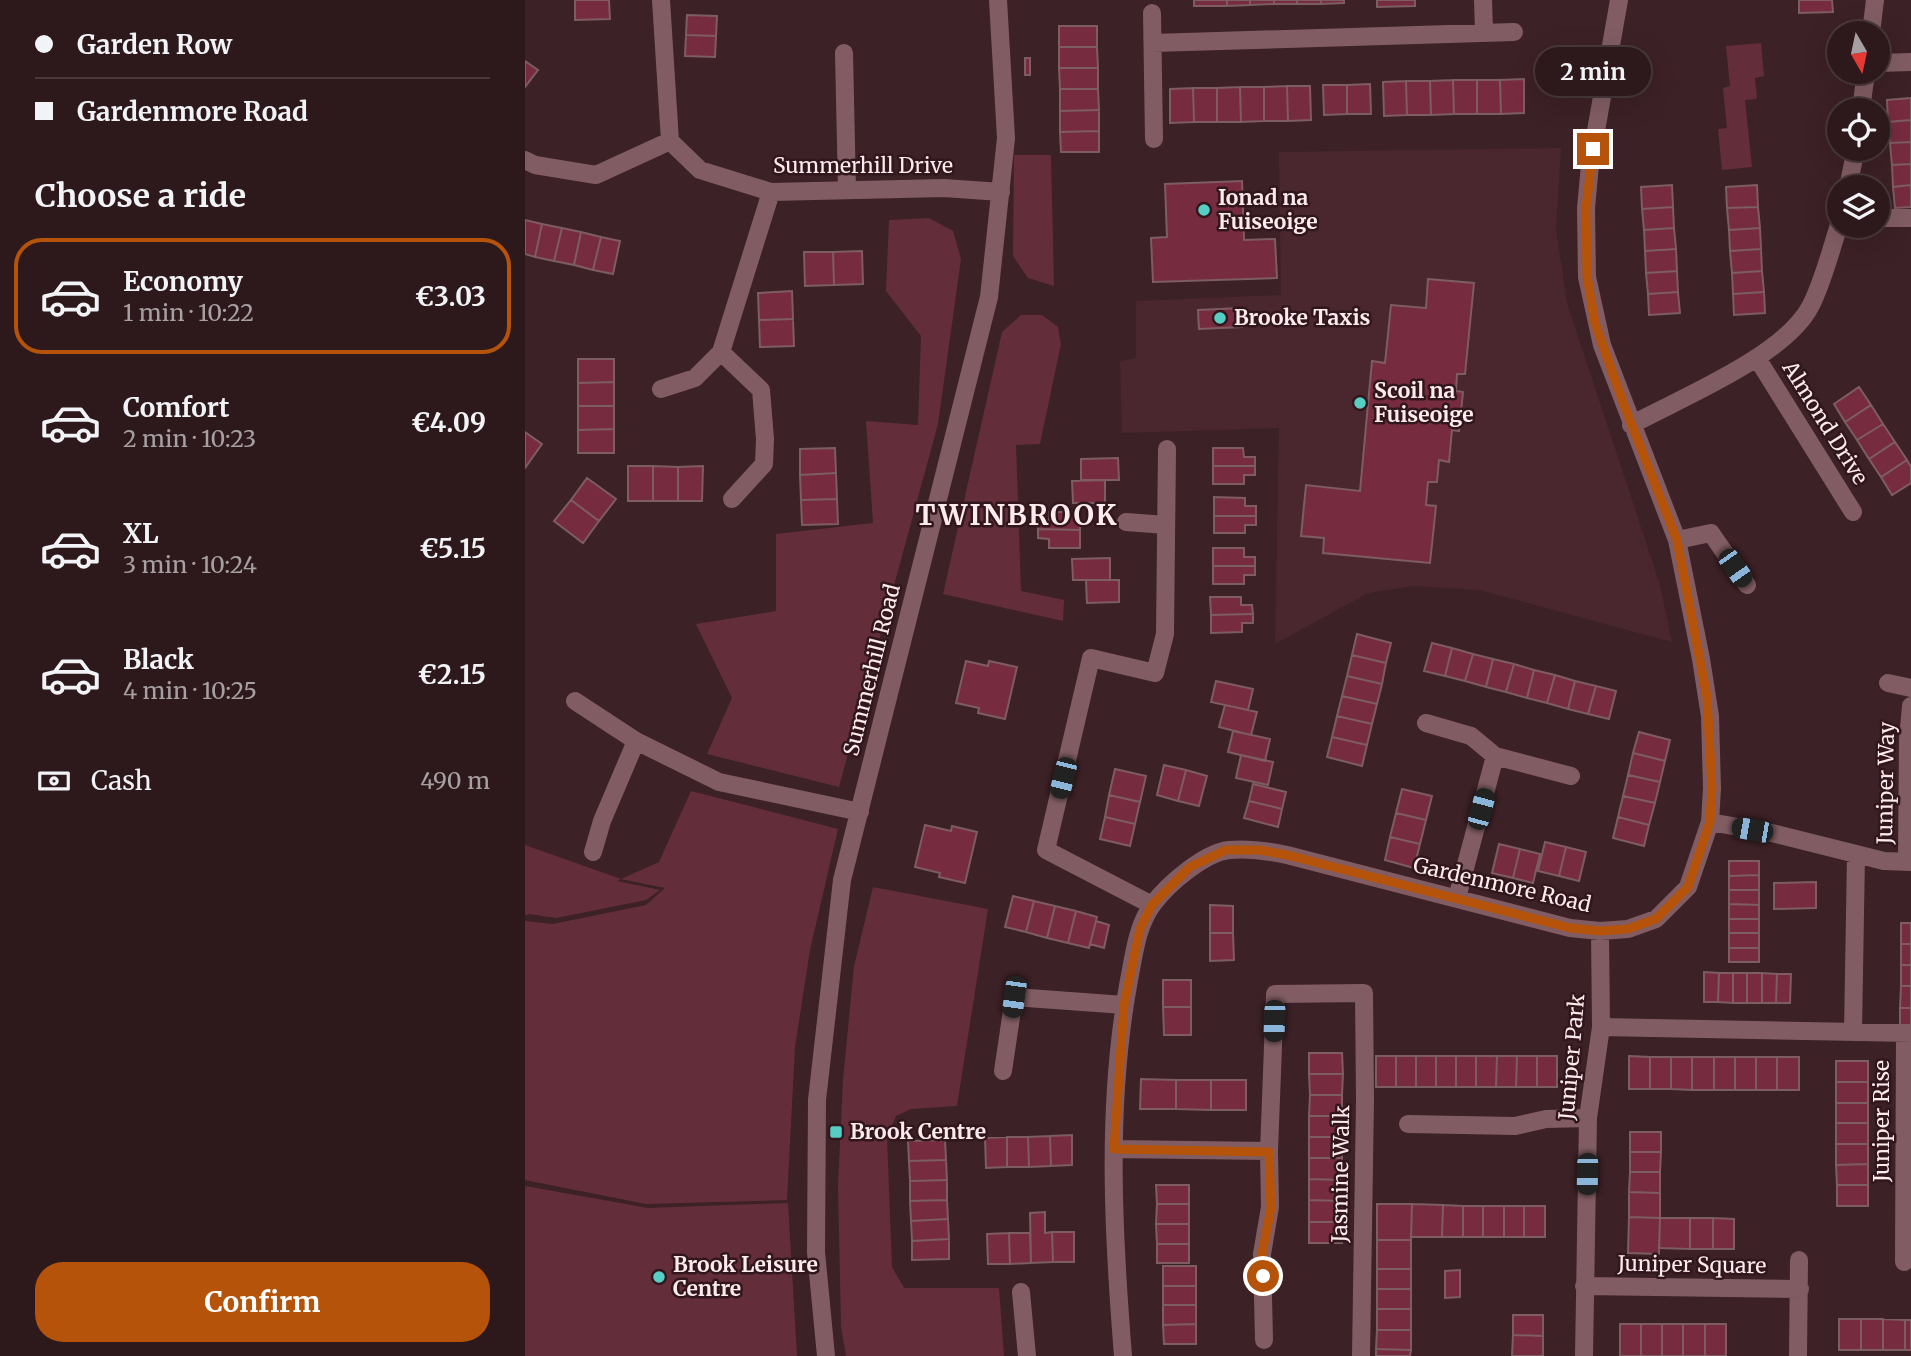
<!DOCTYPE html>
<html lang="en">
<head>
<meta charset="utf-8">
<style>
	:root { --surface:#2d191c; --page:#392629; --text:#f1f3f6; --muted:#a7a0a3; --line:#48383b; --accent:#b45309 }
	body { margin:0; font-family:Merriweather,serif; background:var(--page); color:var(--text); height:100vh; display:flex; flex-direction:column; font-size:26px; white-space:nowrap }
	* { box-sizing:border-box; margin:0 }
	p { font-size:23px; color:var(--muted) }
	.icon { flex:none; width:38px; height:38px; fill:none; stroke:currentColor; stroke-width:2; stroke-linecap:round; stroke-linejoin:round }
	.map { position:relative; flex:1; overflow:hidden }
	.drawer { display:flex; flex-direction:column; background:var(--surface); width:525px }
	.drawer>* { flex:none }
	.banner { display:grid; align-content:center; height:154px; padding:0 35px; background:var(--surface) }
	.needle { width:46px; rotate:171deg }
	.fabs { position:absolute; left:1302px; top:21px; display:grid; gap:14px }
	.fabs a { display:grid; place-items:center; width:63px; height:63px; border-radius:50%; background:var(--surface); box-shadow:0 7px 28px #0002,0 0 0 2px var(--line); font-size:35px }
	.end { position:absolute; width:32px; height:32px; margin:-16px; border:9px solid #b45309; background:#fff; box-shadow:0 0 0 4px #fff }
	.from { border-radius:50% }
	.bubble { position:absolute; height:49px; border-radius:24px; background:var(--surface); box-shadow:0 7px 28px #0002,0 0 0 2px var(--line); font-size:23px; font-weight:700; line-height:49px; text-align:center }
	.car { position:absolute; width:21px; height:42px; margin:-21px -10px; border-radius:9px; box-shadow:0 0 5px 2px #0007; background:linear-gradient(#222 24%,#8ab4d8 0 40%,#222 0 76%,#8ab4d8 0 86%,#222 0) }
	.banner b { display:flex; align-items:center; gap:24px; height:66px; font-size:26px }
	.banner b+b { border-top:2px solid var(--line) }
	.banner i { width:18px; height:18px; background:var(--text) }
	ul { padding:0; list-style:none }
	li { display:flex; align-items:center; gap:21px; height:116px; margin:0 14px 10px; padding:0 21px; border:4px solid transparent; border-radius:28px }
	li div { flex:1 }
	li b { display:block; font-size:26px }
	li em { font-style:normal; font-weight:700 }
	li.current { border-color:var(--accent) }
	li>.icon { width:63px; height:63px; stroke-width:1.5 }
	h2 { padding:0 35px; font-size:32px; line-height:84px }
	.pay { display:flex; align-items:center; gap:18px; height:77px; padding:0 35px; font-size:26px }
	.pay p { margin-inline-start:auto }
	.button { display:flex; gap:14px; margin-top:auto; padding:14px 35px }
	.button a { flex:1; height:80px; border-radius:28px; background:var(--accent); color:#fff; font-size:28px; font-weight:700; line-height:80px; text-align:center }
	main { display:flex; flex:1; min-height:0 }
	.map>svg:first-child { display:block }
	.built { fill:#4a272e }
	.green { fill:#632e3a }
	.building { fill:#772b3f; stroke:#7d5c62; stroke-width:2 }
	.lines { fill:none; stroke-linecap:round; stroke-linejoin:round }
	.minor { stroke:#815d63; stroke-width:18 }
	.route { stroke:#b45309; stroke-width:9 }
	.poi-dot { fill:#56cec3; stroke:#31171d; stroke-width:2.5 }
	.labels { text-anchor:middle; stroke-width:5; stroke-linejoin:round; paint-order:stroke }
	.street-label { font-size:21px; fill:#feebed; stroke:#31171d }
	.poi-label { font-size:21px; font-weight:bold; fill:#feebed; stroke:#31171d; text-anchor:start }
	.district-label { font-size:28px; font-weight:bold; letter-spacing:2px; fill:#feebed; stroke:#31171d }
</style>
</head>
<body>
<main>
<section class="drawer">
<div class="banner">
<b><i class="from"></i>Garden Row</b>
<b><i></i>Gardenmore Road</b>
</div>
<h2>Choose a ride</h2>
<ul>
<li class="current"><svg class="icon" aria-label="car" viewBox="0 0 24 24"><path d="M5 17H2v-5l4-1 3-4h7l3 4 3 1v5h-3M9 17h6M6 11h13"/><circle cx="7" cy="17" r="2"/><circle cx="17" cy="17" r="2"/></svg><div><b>Economy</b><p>1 min · 10:22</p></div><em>€3.03</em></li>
<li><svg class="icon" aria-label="car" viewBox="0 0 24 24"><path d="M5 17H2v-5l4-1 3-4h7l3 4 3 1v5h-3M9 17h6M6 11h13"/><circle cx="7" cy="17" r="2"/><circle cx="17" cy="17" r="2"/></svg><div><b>Comfort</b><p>2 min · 10:23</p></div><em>€4.09</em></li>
<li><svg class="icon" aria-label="car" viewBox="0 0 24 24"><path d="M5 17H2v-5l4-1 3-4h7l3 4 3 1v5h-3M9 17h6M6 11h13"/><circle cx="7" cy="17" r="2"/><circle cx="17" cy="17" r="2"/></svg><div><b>XL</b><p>3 min · 10:24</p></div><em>€5.15</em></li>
<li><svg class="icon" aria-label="car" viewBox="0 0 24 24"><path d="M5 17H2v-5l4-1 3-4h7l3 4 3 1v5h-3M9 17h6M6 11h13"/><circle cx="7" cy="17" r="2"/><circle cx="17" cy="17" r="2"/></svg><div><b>Black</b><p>4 min · 10:25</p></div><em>€2.15</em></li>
</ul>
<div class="pay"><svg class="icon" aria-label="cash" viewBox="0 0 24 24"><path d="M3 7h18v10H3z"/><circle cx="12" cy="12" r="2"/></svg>Cash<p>490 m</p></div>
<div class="button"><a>Confirm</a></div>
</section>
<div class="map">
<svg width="1386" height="1356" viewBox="0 0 1386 1356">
	<rect width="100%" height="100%" fill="#3c2126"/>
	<path class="built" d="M1036,148L1031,229L1042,303L1135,585L1147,642L955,590L888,586L843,593L750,644L754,428L597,433L595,361L611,358V301L756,295L754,152Z"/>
	<path class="green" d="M1236,43L1239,76L1230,78L1232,99L1220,100L1227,167L1197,170L1193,129L1202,128L1198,88L1205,86L1201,46Z
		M489,155H526L529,286L503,278L488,256Z
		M404,218L428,231L436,259L413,424L314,787L182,754L207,698L171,624L251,611V534L348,523L341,421L393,425L396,336L361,291L364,220Z
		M496,315H517L533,327L536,344L515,444L491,445L496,591L539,600L538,621L418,594L477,332Z
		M166,791L313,829L285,950L270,1047L262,1200L121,1204L0,1180V921L28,924L121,905L140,888L96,879L92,881L135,890L121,900L31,918L5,914L0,915V845L96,879L134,862Z
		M348,887L463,909L432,1106L386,1109L371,1116L362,1137L367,1267L379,1288H474L479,1356H321L316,1327L313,1186L318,1080L329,966Z
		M0,1186L123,1208L263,1203L272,1356H0Z"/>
	<path class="building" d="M50,0H84L85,19L50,20Z
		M669,0H702V6H669Z
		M702,0H725V5L702,6Z
		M725,0H749V4L725,5Z
		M749,0H772V4H749Z
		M772,0H796V4H772Z
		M796,0H819V3L796,4Z
		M852,0H890V6L852,7Z
		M1274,0H1307L1308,12L1274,13Z
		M162,15L192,16L191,36L161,35Z
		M534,26H572V47H534Z
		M161,35L191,36L190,57L160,56Z
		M534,47H572L573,68H534Z
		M500,58H505V75H500Z
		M0,61L13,70L0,87Z
		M534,68H573V89H535Z
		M999,79V113L976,114L975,80Z
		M928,80L929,114L906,115L905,81Z
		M928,80H952V114H929Z
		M952,80H975L976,114H952Z
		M881,81L882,115L859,116L858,82Z
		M881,81H905L906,115H882Z
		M845,84L846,114H822V85Z
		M798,85H822V114L799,115Z
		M762,86H785L786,120L763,121Z
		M762,86L763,121H739V87Z
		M715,87H739V121L716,122Z
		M715,87L716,122H692V88Z
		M668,88H692V122H669Z
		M668,88L669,122L645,123V89Z
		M535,89H573L574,110L535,111Z
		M1386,98V120L1363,122L1362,100Z
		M574,110V131L535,132V111Z
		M1386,120V142L1365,143L1363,122Z
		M574,131V152H536L535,132Z
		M1386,142V164L1367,165L1365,143Z
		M1386,164V185L1368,187L1367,165Z
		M717,181L719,240L750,239L752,278L628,282L626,238L642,237L640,184Z
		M1147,185L1148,207L1117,209L1116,187Z
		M1232,185L1233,207L1202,208L1201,187Z
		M1386,185V207L1370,208L1368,187Z
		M1148,207L1149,228L1119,230L1117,209Z
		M1233,207L1235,228L1204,230L1202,208Z
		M0,220L17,224L10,257L0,254Z
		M17,224L37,228L29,261L10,257Z
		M37,228L56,232L49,265L29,261Z
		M1149,228L1151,249L1120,251L1119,230Z
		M1235,228L1236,249L1205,251L1204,230Z
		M56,232L76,237L68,270L49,265Z
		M76,237L95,241L88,274L68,270Z
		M1151,249L1152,271L1121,273L1120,251Z
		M1236,249L1237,271L1207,273L1205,251Z
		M337,251L338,284L309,285L308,252Z
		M279,252H308L309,285L280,286Z
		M1152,271L1153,292L1123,294L1121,273Z
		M1237,271L1239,292L1208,294L1207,273Z
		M903,279L949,283L940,374H932L931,391L938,392L934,431L927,430L924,462L914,460L912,482H903L901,505L911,506L905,563L798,553L799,538L776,536L781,485L835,491L847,361L860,363L866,305L901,308Z
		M267,291L268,319L234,320L233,293Z
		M1153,292L1155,313L1124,315L1123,294Z
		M1239,292L1240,313L1209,315L1208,294Z
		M716,308L717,327L674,329L673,310Z
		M268,319L269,346L235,347L234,320Z
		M53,359H89V382L53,383Z
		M89,382V406H53V383Z
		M1334,387L1346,405L1320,422L1309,404Z
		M1346,405L1358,424L1332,440L1320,422Z
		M53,406H89V429L53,430Z
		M1358,424L1370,442L1344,459L1332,440Z
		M89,429V453H53V430Z
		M0,432L17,444L0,468Z
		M1370,442L1382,460L1356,477L1344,459Z
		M310,448L311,473L275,475V449Z
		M688,448H718L719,457H730V466H688Z
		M593,458L594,480H556V459Z
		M1382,460L1386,467V483L1367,495L1356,477Z
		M103,466H128V501H103Z
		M128,466L153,467V501H128Z
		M178,466L177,501H153V467Z
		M688,466H730V475H719V484H688Z
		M311,473L312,499L276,500L275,475Z
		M62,478L91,499L74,521L46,500Z
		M580,480V503H548L547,481Z
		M689,497L720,498V506H731V516H689Z
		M312,499L313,524L277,525L276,500Z
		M46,500L74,521L58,543L29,521Z
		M524,512H555V530L513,529V521H524Z
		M689,516H731V525H720V533H689Z
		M513,529L555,530V548H524V539L513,538Z
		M688,548H719V557H730V566H688Z
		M585,558V580H548L547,559Z
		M688,566H730V575H719V584H688Z
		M561,580H594V602L562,603Z
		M685,597H716V605H727L728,614L686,615Z
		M728,614V623H717V632L686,633V615Z
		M832,634L866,643L861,663L827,655Z
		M907,643L927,648L920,676L899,671Z
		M927,648L948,654L940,681L920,676Z
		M948,654L968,659L961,687L940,681Z
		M827,655L861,663L857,684L822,676Z
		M968,659L989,664L981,692L961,687Z
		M441,661L463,666L464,661L492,667L480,719L453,713L454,708L431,703Z
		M989,664L1009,670L1002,698L981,692Z
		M1009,670L1030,675L1022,703L1002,698Z
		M1030,675L1050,681L1043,709L1022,703Z
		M822,676L857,684L852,704L817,696Z
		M691,681L728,689L723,710L686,702Z
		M1050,681L1071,686L1063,714L1043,709Z
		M1071,686L1091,691L1084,719L1063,714Z
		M817,696L852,704L847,724L812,716Z
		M700,705L732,712L726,735L694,727Z
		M812,716L847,724L842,745L807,737Z
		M708,731L745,739L740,761L703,752Z
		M1114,732L1145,740L1140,761L1108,753Z
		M807,737L842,745L837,766L802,757Z
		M1108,753L1140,761L1135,782L1103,775Z
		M716,755L748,762L743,785L711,778Z
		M639,765L661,770L653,801L632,795Z
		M590,769L621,776L615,802L584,795Z
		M661,770L682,776L674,806L653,801Z
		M1103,775L1135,782L1130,803L1098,796Z
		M728,784L761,792L757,809L724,801Z
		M877,789L907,796L901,820L871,813Z
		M584,795L615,802L610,824L580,817Z
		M1098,796L1130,803L1124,825L1093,817Z
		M724,801L757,809L753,827L719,818Z
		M871,813L901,820L895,844L865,837Z
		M580,817L610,824L605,846L575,839Z
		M1093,817L1124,825L1119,846L1088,838Z
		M400,825L426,831L427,826L452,832L440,883L414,877L415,873L390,867Z
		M865,837L895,844L889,868L860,860Z
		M1020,842L1041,847L1034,876L1013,871Z
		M974,844L995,849L988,878L967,873Z
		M1041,847L1061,852L1054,881L1034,876Z
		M995,849L1015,854L1008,883L988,878Z
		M1204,861H1234V875L1204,876Z
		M1234,875V890H1204V876Z
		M1291,882V908L1249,909V883Z
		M1204,890H1234V905L1204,904Z
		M488,896L509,901L501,932L480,927Z
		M509,901L530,906L522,938L501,932Z
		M1204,904L1234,905V919H1204Z
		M685,905L708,906V933H685Z
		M530,906L551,911L543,943L522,938Z
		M551,911L572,917L564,948L543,943Z
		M1204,919H1234V933H1204Z
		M571,921L584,925L579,948L565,944Z
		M1376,923H1386V944H1376Z
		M685,933H708L709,960L685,961Z
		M1204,933H1234V948H1204Z
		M1376,944H1386V965H1376Z
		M1204,948H1234V962H1204Z
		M1376,965H1386V986H1376Z
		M1179,972L1194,973L1193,1002H1179Z
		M1194,973H1208V1003L1193,1002Z
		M1208,973H1222V1003H1208Z
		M1222,973H1237V1003H1222Z
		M1237,973L1252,974L1251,1003H1237Z
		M1252,974H1266L1265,1003H1251Z
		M638,980H666V1007H638Z
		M1376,986H1386V1008H1375Z
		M638,1007H666V1035H639Z
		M1375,1008H1386V1029H1375Z
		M784,1053H817L818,1074H784Z
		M851,1056H871V1087H851Z
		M871,1056H891V1087H871Z
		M891,1056H911V1087H891Z
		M911,1056H931V1087H911Z
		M931,1056H951V1087H931Z
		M951,1056H972L971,1087H951Z
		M972,1056H992L991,1087H971Z
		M992,1056H1012V1087H991Z
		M1012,1056H1032V1087H1012Z
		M1104,1056L1125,1057V1089H1104Z
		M1125,1057H1146V1089H1125Z
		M1146,1057H1167V1090L1146,1089Z
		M1167,1057H1189V1090H1167Z
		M1189,1057H1210V1090H1189Z
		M1210,1057H1231V1090H1210Z
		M1231,1057H1252V1090H1231Z
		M1252,1057H1274V1090H1252Z
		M1311,1061H1343V1082H1311Z
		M784,1074H818L817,1095H785Z
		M616,1079L651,1080V1109H615Z
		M651,1080H686V1110L651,1109Z
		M686,1080H721V1110H686Z
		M1311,1082H1343V1103H1311Z
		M785,1095H817V1116H784Z
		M1311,1103H1343V1123H1311Z
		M784,1116H817V1137H784Z
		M1311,1123H1343V1144H1311Z
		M1105,1132H1136V1152H1105Z
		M547,1135V1165L526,1166L525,1136Z
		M525,1136L526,1166L504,1167L503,1137Z
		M482,1137V1167L461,1168L460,1138Z
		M482,1137H503L504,1167H482Z
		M784,1137H817V1158H784Z
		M420,1140L421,1160L384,1161L383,1141Z
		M1311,1144H1343V1164L1311,1165Z
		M1105,1152H1136L1135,1172H1105Z
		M784,1158H817V1180L784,1179Z
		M421,1160L422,1180L385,1181L384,1161Z
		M1343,1164V1185H1312L1311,1165Z
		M1105,1172H1135V1193L1104,1192Z
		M784,1179L817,1180V1201L784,1200Z
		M422,1180V1200L385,1201V1181Z
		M631,1185H664V1204H632Z
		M1312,1185H1343V1206H1312Z
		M1104,1192L1135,1193V1218L1104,1217Z
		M422,1200L423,1219L386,1221L385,1201Z
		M784,1200L817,1201V1222H784Z
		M632,1204H664V1224H631Z
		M852,1204H887L886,1240H852Z
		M887,1204L918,1205L917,1237H886Z
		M918,1205L938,1206V1237H917Z
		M938,1206H958V1237H938Z
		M958,1206H979V1237H958Z
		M979,1206H999V1237H979Z
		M999,1206H1020V1237H999Z
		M520,1212V1233L527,1232L528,1262L506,1263L505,1213Z
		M1104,1217L1135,1218L1134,1254L1103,1253Z
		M1135,1218H1165V1249L1134,1248Z
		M1165,1218H1188V1249H1165Z
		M1188,1218L1209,1219V1249H1188Z
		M423,1219L424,1239L387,1241L386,1221Z
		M784,1222H817V1243H784Z
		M631,1224H664V1244H632Z
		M527,1232H549V1262H528Z
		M484,1233L485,1264H463L462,1234Z
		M484,1233H505L506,1263L485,1264Z
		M424,1239V1259L387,1260V1241Z
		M852,1240H886V1269H852Z
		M632,1244H664V1263H632Z
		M638,1266H671V1286H638Z
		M852,1269H886V1289H852Z
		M935,1270V1297L920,1298V1271Z
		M638,1286H671V1305H638Z
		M852,1289H886V1309H852Z
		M638,1305H671V1324L638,1325Z
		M852,1309H886V1330H852Z
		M988,1315H1018V1336L988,1335Z
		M1314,1319H1336V1350H1314Z
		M1336,1319H1358V1350H1336Z
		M1358,1319L1380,1320V1350H1358Z
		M1380,1320H1386V1350H1380Z
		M671,1324V1344H639L638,1325Z
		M1095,1324H1116V1356H1095Z
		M1116,1324H1137V1356H1116Z
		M1137,1324H1158V1356H1137Z
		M1158,1324H1180V1356H1158Z
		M1180,1324H1201V1356H1180Z
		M852,1330H886V1350L851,1349Z
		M988,1335L1018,1336V1356H987Z
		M851,1349L886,1350L885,1356H851Z"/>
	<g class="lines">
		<path class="minor" d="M136,0L145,141L175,170L246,192L419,188L476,192
			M958,0L959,32
			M627,13L629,139
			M1346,33L1350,0
			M628,43L989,32
			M319,53L322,190
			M1353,63L1386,62
			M1336,110L1341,72
			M0,160L10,165L71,175L145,141
			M1323,187L1331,149
			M1353,218H1386
			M1232,358L1328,512
			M136,389L170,378L196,352
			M1106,425C1156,398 1259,356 1285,307C1297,285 1306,250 1314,225
			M207,499L239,464L240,439L236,390L196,352L246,192
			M601,522L641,525
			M1152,540L1186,533L1222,585
			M1363,683L1386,688
			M50,701L111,741L194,782L335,812
			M901,723L946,736L970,756L1046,776
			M1185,822L1247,833L1359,861L1386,862
			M68,852L77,821L111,741
			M1382,862L1383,740L1386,706
			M932,898L970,756
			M627,905L521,850L566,658L630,673L640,634L642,449
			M1076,1027L1386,1033
			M1328,1032L1331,854
			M478,1071L489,997L599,1005
			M883,1124L990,1126L1021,1119L1063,1118
			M589,1149L744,1151
			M1379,1262L1380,1033
			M1059,1286L1275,1289
			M496,1292L502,1356
			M739,1340L737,1254L745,1207L744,1151L750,994L839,993L840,1099L836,1356
			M301,1356L291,1252L292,1100L317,880L464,297L481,138L473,0
			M598,1356C588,1231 581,1104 604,980C609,955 612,925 628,904C643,884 679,853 704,850C724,848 743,851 762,855L1045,928L1075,931L1103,929L1131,919L1163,887L1185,822L1187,788L1185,716L1176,659L1152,540L1077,345L1062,277L1061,208L1065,165L1094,0
			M1059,1356L1063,1118L1076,1027L1075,931
			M1273,1356L1274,1260"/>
	</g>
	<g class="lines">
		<path class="route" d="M738,1276L737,1254L746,1208L744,1152L589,1149L599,1005L615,929L627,905L665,867L701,850H734L762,855L1045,928L1075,931L1103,929L1131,919L1163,887L1185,822L1187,788L1182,697L1152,540L1099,405L1070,323L1062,276L1061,208L1068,149"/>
	</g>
	<g class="poi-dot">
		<circle cx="679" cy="210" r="7"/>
		<circle cx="695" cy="318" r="7"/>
		<circle cx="835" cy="403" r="7"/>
		<rect x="304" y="1125" width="14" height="14" rx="3.5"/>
		<circle cx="134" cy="1277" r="7"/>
	</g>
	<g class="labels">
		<g class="street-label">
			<text x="338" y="173">Summerhill Drive</text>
			<text transform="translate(1300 423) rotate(58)" y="7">Almond Drive</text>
			<text transform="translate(347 670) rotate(-76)" y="7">Summerhill Road</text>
			<text transform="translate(1361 783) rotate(-89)" y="7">Juniper Way</text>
			<text transform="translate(977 885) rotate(13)" y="7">Gardenmore Road</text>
			<text transform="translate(1047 1057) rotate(-85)" y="7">Juniper Park</text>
			<text transform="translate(1357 1121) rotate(-90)" y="7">Juniper Rise</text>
			<text transform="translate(816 1174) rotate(-89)" y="7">Jasmine Walk</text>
			<text transform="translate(1167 1265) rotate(1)" y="7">Juniper Square</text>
		</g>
		<g class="poi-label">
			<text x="693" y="205">Ionad na<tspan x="693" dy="24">Fuiseoige</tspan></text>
			<text x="709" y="325">Brooke Taxis</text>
			<text x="849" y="398">Scoil na<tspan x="849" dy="24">Fuiseoige</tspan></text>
			<text x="325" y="1139">Brook Centre</text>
			<text x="148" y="1272">Brook Leisure<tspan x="148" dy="24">Centre</tspan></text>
		</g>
		<g class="district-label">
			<text x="492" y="525">TWINBROOK</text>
		</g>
	</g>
</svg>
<div class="fabs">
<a><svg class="needle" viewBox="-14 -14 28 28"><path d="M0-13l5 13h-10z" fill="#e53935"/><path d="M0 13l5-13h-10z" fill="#a7a0a3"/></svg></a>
<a><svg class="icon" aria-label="locate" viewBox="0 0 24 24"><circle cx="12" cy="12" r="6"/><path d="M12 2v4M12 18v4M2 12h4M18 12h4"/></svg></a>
<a><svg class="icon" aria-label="layers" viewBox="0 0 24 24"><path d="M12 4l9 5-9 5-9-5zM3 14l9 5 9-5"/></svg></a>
</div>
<i class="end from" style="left:738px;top:1276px"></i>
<i class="end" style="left:1068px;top:149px"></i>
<div class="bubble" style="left:1010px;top:47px;width:116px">2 min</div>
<i class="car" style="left:1210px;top:568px;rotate:145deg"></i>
<i class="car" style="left:538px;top:778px;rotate:194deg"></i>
<i class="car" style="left:956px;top:809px;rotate:15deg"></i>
<i class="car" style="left:1227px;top:830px;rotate:280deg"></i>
<i class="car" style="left:489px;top:997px;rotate:188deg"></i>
<i class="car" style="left:749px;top:1021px;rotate:182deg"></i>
<i class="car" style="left:1062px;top:1174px;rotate:181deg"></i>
</div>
</main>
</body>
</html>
